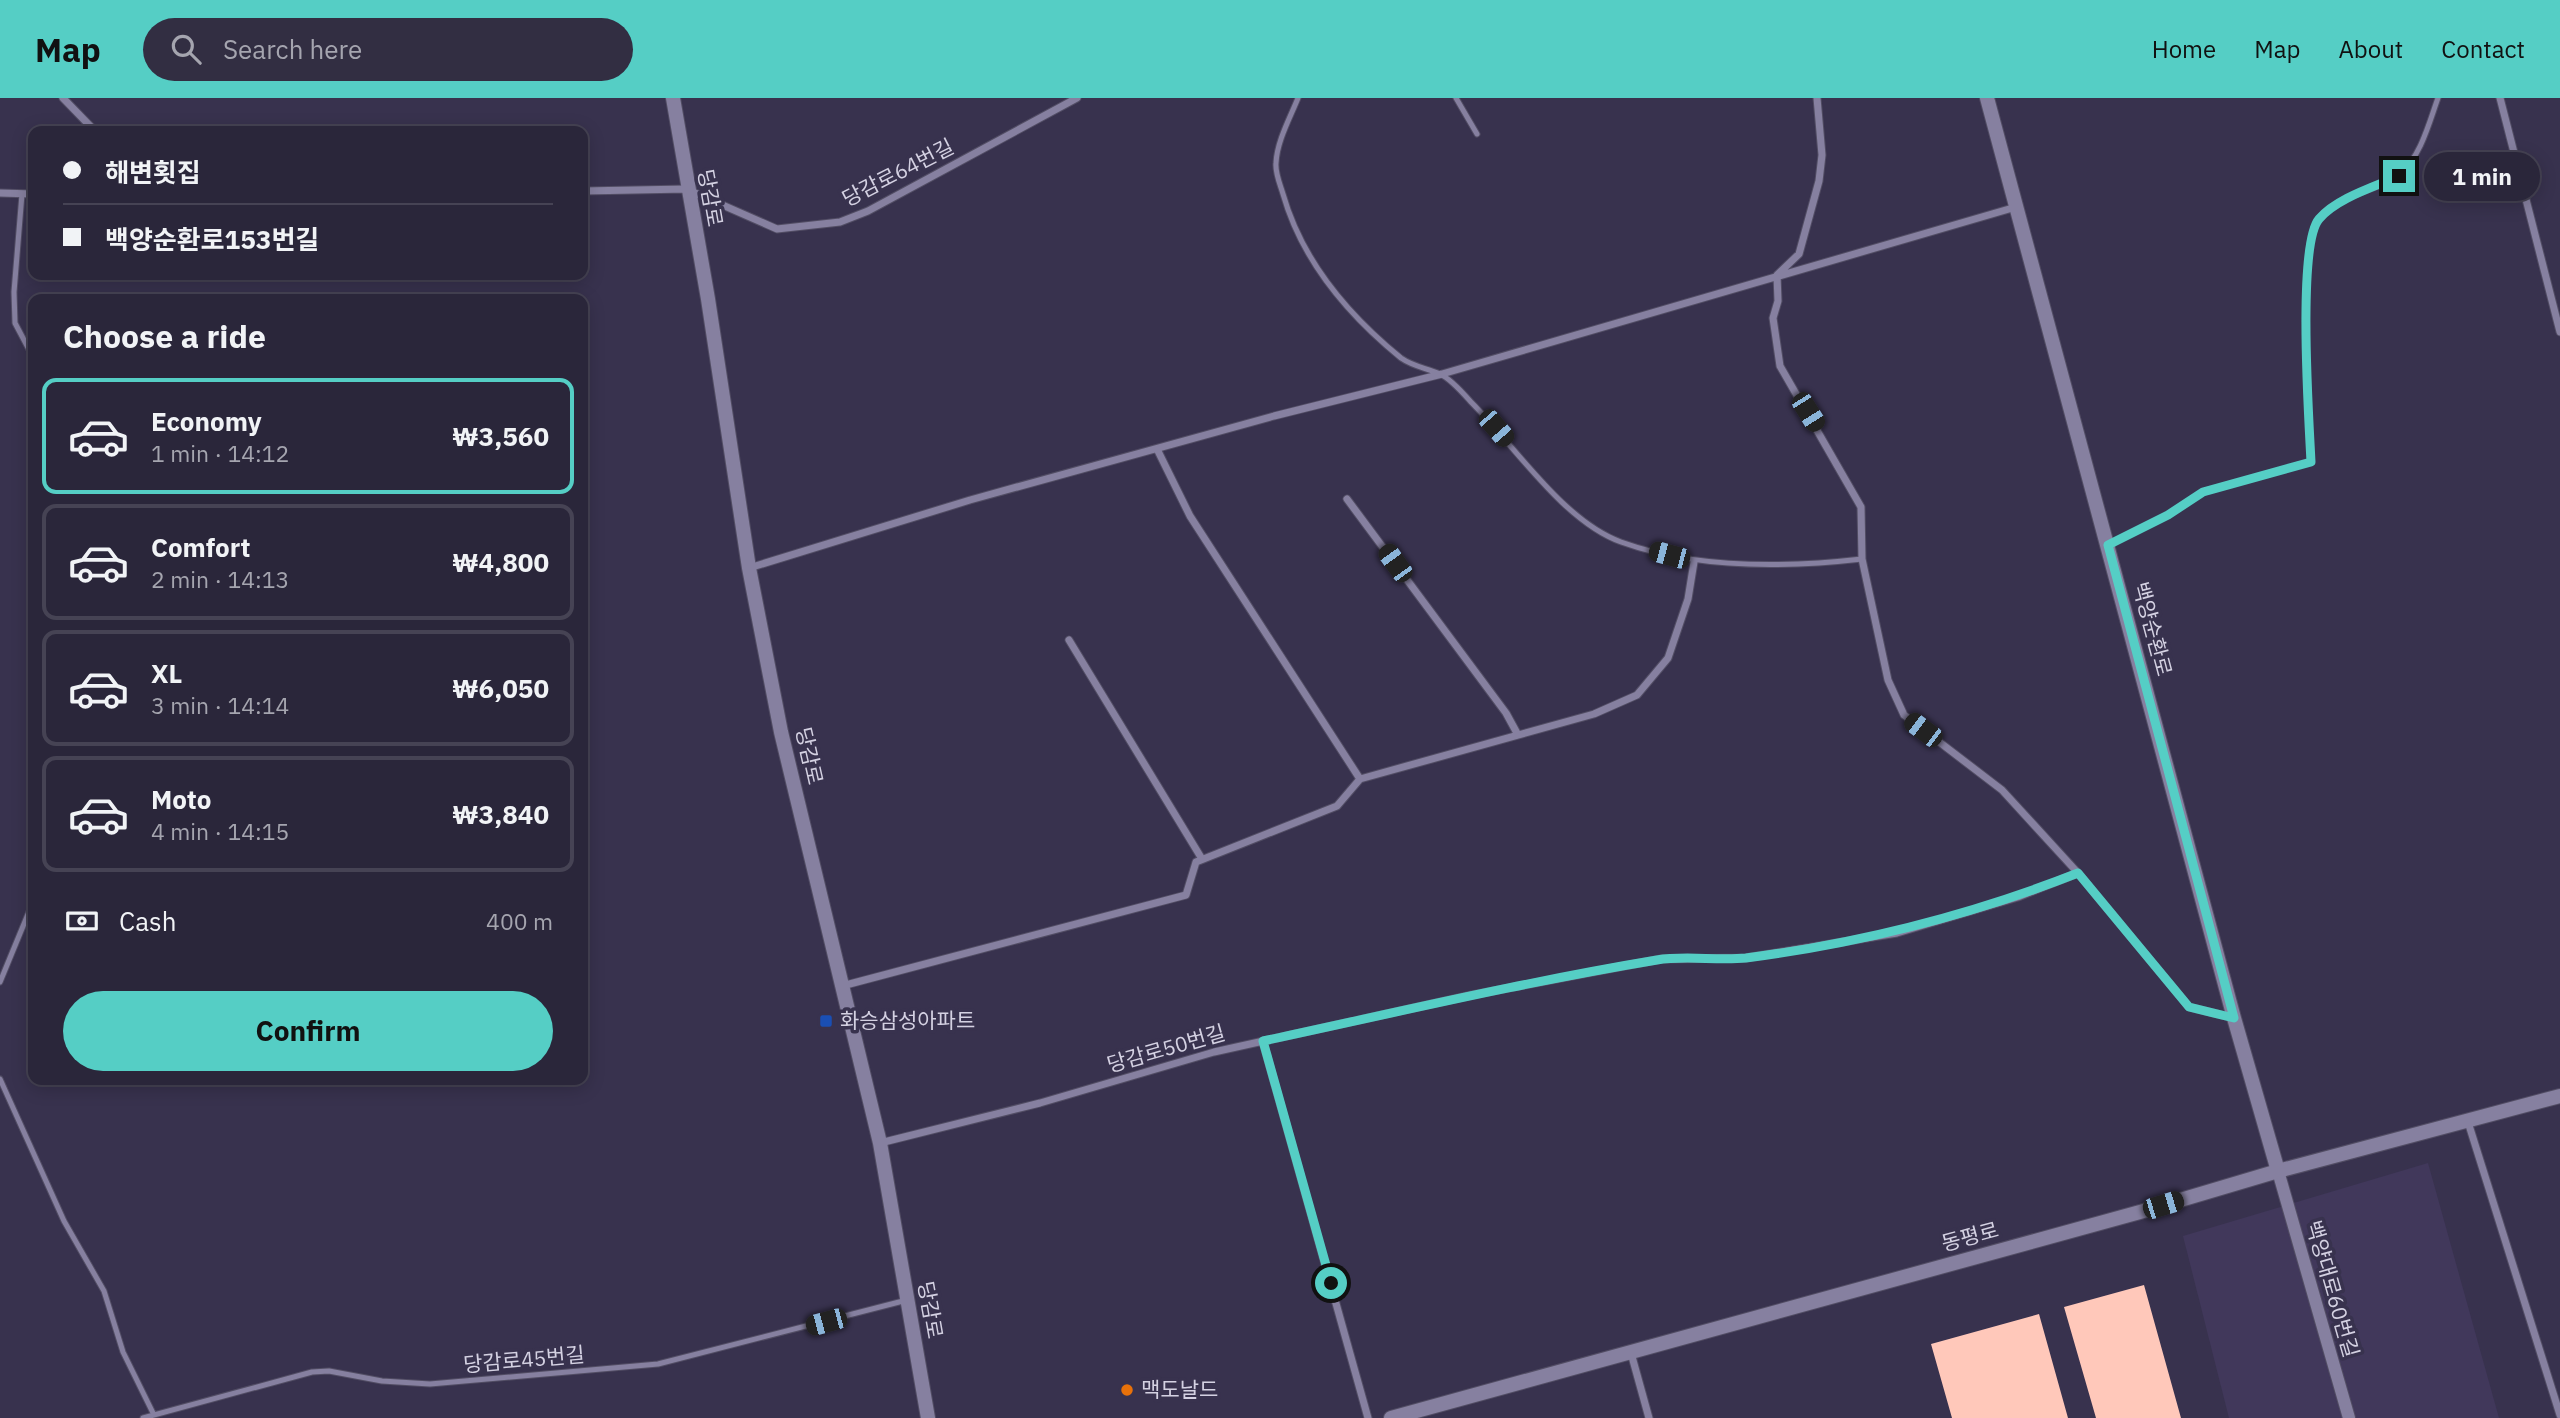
<!DOCTYPE html>
<html lang="en">
<head>
<meta charset="utf-8">
<style>
	:root { --surface:#2a263a; --page:#322e42; --text:#f1f3f6; --muted:#a5a5af; --line:#464354; --accent:#55cec5 }
	body { margin:0; font-family:"IBM Plex Sans","Noto Sans KR",sans-serif; background:var(--page); color:var(--text); height:100vh; display:flex; flex-direction:column; font-size:26px; white-space:nowrap }
	* { box-sizing:border-box; margin:0 }
	p { font-size:23px; color:var(--muted) }
	.icon { flex:none; width:38px; height:38px; fill:none; stroke:currentColor; stroke-width:2; stroke-linecap:round; stroke-linejoin:round }
	.map { position:relative; flex:1; overflow:hidden }
	.side { position:absolute; left:28px; top:196px; width:560px; height:791px; display:flex; flex-direction:column; background:var(--surface); border-radius:14px; box-shadow:0 4px 18px #0003,0 0 0 2px var(--line) }
	.side>* { flex:none }
	.hud { position:absolute; left:28px; top:28px; width:560px; height:154px; border-radius:14px; box-shadow:0 4px 18px #0003,0 0 0 2px var(--line); display:grid; align-content:center; height:154px; padding:0 35px; background:var(--surface) }
	.end { position:absolute; width:32px; height:32px; margin:-16px; border:9px solid #55cec5; background:#111; box-shadow:0 0 0 4px #111 }
	.from { border-radius:50% }
	.bubble { position:absolute; height:49px; border-radius:24px; background:var(--surface); box-shadow:0 4px 18px #0003,0 0 0 2px var(--line); font-size:23px; font-weight:700; line-height:49px; text-align:center }
	.car { position:absolute; width:21px; height:42px; margin:-21px -10px; border-radius:9px; box-shadow:0 0 5px 2px #0007; background:linear-gradient(#222 24%,#8ab4d8 0 40%,#222 0 76%,#8ab4d8 0 86%,#222 0) }
	.hud b { display:flex; align-items:center; gap:24px; height:66px; font-size:26px }
	.hud b+b { border-top:2px solid var(--line) }
	.hud i { width:18px; height:18px; background:var(--text) }
	ul { padding:0; list-style:none }
	li { display:flex; align-items:center; gap:21px; height:116px; margin:0 14px 10px; padding:0 21px; border:4px solid var(--line); border-radius:14px }
	li div { flex:1 }
	li b { display:block; font-size:26px }
	li em { font-style:normal; font-weight:700 }
	li.current { border-color:var(--accent) }
	li>.icon { width:63px; height:63px; stroke-width:1.5 }
	h2 { padding:0 35px; font-size:32px; line-height:84px }
	.pay { display:flex; align-items:center; gap:18px; height:77px; padding:0 35px; font-size:26px }
	.pay p { margin-inline-start:auto }
	.primary-button { display:flex; gap:14px; margin-top:auto; padding:14px 35px }
	.primary-button a { flex:1; height:80px; border-radius:42px; background:var(--accent); color:#111; font-size:28px; font-weight:700; line-height:80px; text-align:center }
	header { display:flex; align-items:center; gap:42px; box-sizing:border-box; height:98px; padding:0 35px; background:var(--accent); color:#111 }
	header strong { font-size:33px }
	nav { display:flex; gap:38px; margin-inline-start:auto; font-size:24px }
	.search { width:490px; height:63px; background:var(--page); display:flex; align-items:center; gap:18px; box-sizing:border-box; padding:0 24px; border-radius:38px; color:var(--muted); font-size:26px }
	.map>svg:first-child { display:block }
	.built { fill:#41385b }
	.building { fill:#ffc8ba }
	.lines { fill:none; stroke-linecap:round; stroke-linejoin:round }
	.service-casing { stroke:#524d64; stroke-width:7 }
	.minor-casing { stroke:#524d64; stroke-width:9 }
	.tertiary-casing { stroke:#524d64; stroke-width:14 }
	.secondary-casing { stroke:#524d64; stroke-width:16 }
	.service { stroke:#8680a0; stroke-width:5 }
	.minor { stroke:#8680a0; stroke-width:7 }
	.tertiary { stroke:#8680a0; stroke-width:12 }
	.secondary { stroke:#8680a0; stroke-width:14 }
	.route { stroke:#55cec5; stroke-width:9 }
	.transit-dot { fill:#1a4fb4; stroke:#38324e; stroke-width:2.5 }
	.food-dot { fill:#e8710a; stroke:#38324e; stroke-width:2.5 }
	.labels { text-anchor:middle; stroke-width:7; stroke-linejoin:round; paint-order:stroke }
	.street-label { font-size:21px; fill:#d4d1e2; stroke:#38324e }
	.poi-label { font-size:21px; fill:#d4d1e2; stroke:#38324e; text-anchor:start }
</style>
</head>
<body>
<header>
<strong>Map</strong>
<div class="search"><svg class="icon" aria-label="search" viewBox="0 0 24 24"><circle cx="10" cy="10" r="6"/><path d="M15 15l6 6"/></svg>Search here</div>
<nav><a>Home</a><a>Map</a><a>About</a><a>Contact</a></nav>
</header>
<div class="map">
<svg width="2560" height="1320" viewBox="0 0 2560 1320">
	<rect width="100%" height="100%" fill="#38324e"/>
	<path class="built" d="M2428,1065L2499,1320H2229L2183,1138Z"/>
	<path class="building" d="M2144,1187L2181,1320H2096L2064,1209Z
		M2039,1216L2068,1320H1952L1931,1246Z"/>
	<g class="lines">
		<g class="service-casing">
			<path id="service" d="M1298,0C1290,20 1277,43 1276,65C1275,75 1280,86 1283,96C1302,163 1347,216 1401,260C1414,269 1427,270 1440,276C1451,281 1463,295 1471,304C1514,347 1563,423 1621,444C1696,471 1783,470 1862,461
				M1456,0L1477,36
				M22,96L14,194L15,225L33,259
				M2108,447L2168,417L2203,394L2311,364C2309,319 2297,155 2317,123C2334,96 2377,95 2400,76C2421,58 2429,25 2438,0
				M0,884L33,804
				M0,981L64,1123L104,1193L123,1254L154,1317
				M143,1320L312,1274L329,1273L382,1283L430,1286L658,1266L907,1202"/>
		</g>
		<g class="minor-casing">
			<path id="minor" d="M63,0L95,33
				M1817,0L1822,57L1819,83L1799,156L1777,177L1778,203L1773,220L1780,268L1861,409L1862,461L1888,582L1904,617L2002,692L2078,775L2189,909L2234,920
				M2500,0L2560,234
				M583,93L686,91L777,131L840,124L868,113L1077,0
				M0,95L33,96
				M1157,351L1190,418L1360,681L1594,616L1637,597L1668,560L1688,501L1694,464
				M1347,401L1506,615L1518,637
				M749,470L970,402L1274,318L1442,276L2016,109
				M1069,542L1202,761
				M842,888L1186,797L1196,764L1337,708L1360,681
				M1263,944L1368,1320
				M2468,1024L2560,1317
				M880,1045L1040,1005L1214,954L1472,897L1661,861L1745,860L1897,835L2018,799L2078,775
				M1631,1255L1649,1320"/>
		</g>
		<g class="tertiary-casing">
			<path id="tertiary" d="M2278,1073L2349,1320"/>
		</g>
		<g class="secondary-casing">
			<path id="secondary" d="M673,0L708,201L749,470L781,634L880,1045L928,1320
				M1987,0L2234,920L2278,1073
				M1391,1320L2140,1114L2278,1073L2560,998"/>
		</g>
		<use href="#service" class="service"/>
		<use href="#minor" class="minor"/>
		<use href="#tertiary" class="tertiary"/>
		<use href="#secondary" class="secondary"/>
	</g>
	<g class="lines">
		<path class="route" d="M1331,1185L1263,943C1394,915 1524,884 1657,862C1685,857 1717,863 1746,860C1861,845 1971,817 2078,775L2189,909L2234,920L2108,447L2168,417L2203,394L2311,364C2309,322 2297,147 2319,121C2337,100 2374,89 2399,78"/>
	</g>
	<rect class="transit-dot" x="819" y="916" width="14" height="14" rx="3.5"/>
	<circle class="food-dot" cx="1127" cy="1292" r="7"/>
	<g class="labels">
		<g class="street-label">
			<text transform="translate(898 75) rotate(-27)" y="7">당감로64번길</text>
			<text transform="translate(710 100) rotate(80)" y="7">당감로</text>
			<text transform="translate(2152 531) rotate(75)" y="7">백양순환로</text>
			<text transform="translate(809 658) rotate(77)" y="7">당감로</text>
			<text transform="translate(1166 951) rotate(-16)" y="7">당감로50번길</text>
			<text transform="translate(1970 1139) rotate(-15)" y="7">동평로</text>
			<text transform="translate(2332 1191) rotate(74)" y="7">백양대로60번길</text>
			<text transform="translate(930 1212) rotate(80)" y="7">당감로</text>
			<text transform="translate(524 1262) rotate(-5)" y="7">당감로45번길</text>
		</g>
		<g class="poi-label">
			<text x="840" y="930">화승삼성아파트</text>
			<text x="1141" y="1299">맥도날드</text>
		</g>
	</g>
</svg>
<i class="end from" style="left:1331px;top:1185px"></i>
<i class="end" style="left:2399px;top:78px"></i>
<div class="bubble" style="left:2424px;top:54px;width:116px">1 min</div>
<i class="car" style="left:1808px;top:314px;rotate:148deg"></i>
<i class="car" style="left:1496px;top:330px;rotate:139deg"></i>
<i class="car" style="left:1669px;top:457px;rotate:285deg"></i>
<i class="car" style="left:1395px;top:465px;rotate:324deg"></i>
<i class="car" style="left:1923px;top:632px;rotate:307deg"></i>
<i class="car" style="left:2163px;top:1107px;rotate:73deg"></i>
<i class="car" style="left:826px;top:1224px;rotate:255deg"></i>
<div class="hud">
<b><i class="from"></i>해변횟집</b>
<b><i></i>백양순환로153번길</b>
</div>
<section class="side">
<h2>Choose a ride</h2>
<ul>
<li class="current"><svg class="icon" aria-label="car" viewBox="0 0 24 24"><path d="M5 17H2v-5l4-1 3-4h7l3 4 3 1v5h-3M9 17h6M6 11h13"/><circle cx="7" cy="17" r="2"/><circle cx="17" cy="17" r="2"/></svg><div><b>Economy</b><p>1 min · 14:12</p></div><em>₩3,560</em></li>
<li><svg class="icon" aria-label="car" viewBox="0 0 24 24"><path d="M5 17H2v-5l4-1 3-4h7l3 4 3 1v5h-3M9 17h6M6 11h13"/><circle cx="7" cy="17" r="2"/><circle cx="17" cy="17" r="2"/></svg><div><b>Comfort</b><p>2 min · 14:13</p></div><em>₩4,800</em></li>
<li><svg class="icon" aria-label="car" viewBox="0 0 24 24"><path d="M5 17H2v-5l4-1 3-4h7l3 4 3 1v5h-3M9 17h6M6 11h13"/><circle cx="7" cy="17" r="2"/><circle cx="17" cy="17" r="2"/></svg><div><b>XL</b><p>3 min · 14:14</p></div><em>₩6,050</em></li>
<li><svg class="icon" aria-label="car" viewBox="0 0 24 24"><path d="M5 17H2v-5l4-1 3-4h7l3 4 3 1v5h-3M9 17h6M6 11h13"/><circle cx="7" cy="17" r="2"/><circle cx="17" cy="17" r="2"/></svg><div><b>Moto</b><p>4 min · 14:15</p></div><em>₩3,840</em></li>
</ul>
<div class="pay"><svg class="icon" aria-label="cash" viewBox="0 0 24 24"><path d="M3 7h18v10H3z"/><circle cx="12" cy="12" r="2"/></svg>Cash<p>400 m</p></div>
<div class="primary-button"><a>Confirm</a></div>
</section>
</div>
</body>
</html>
